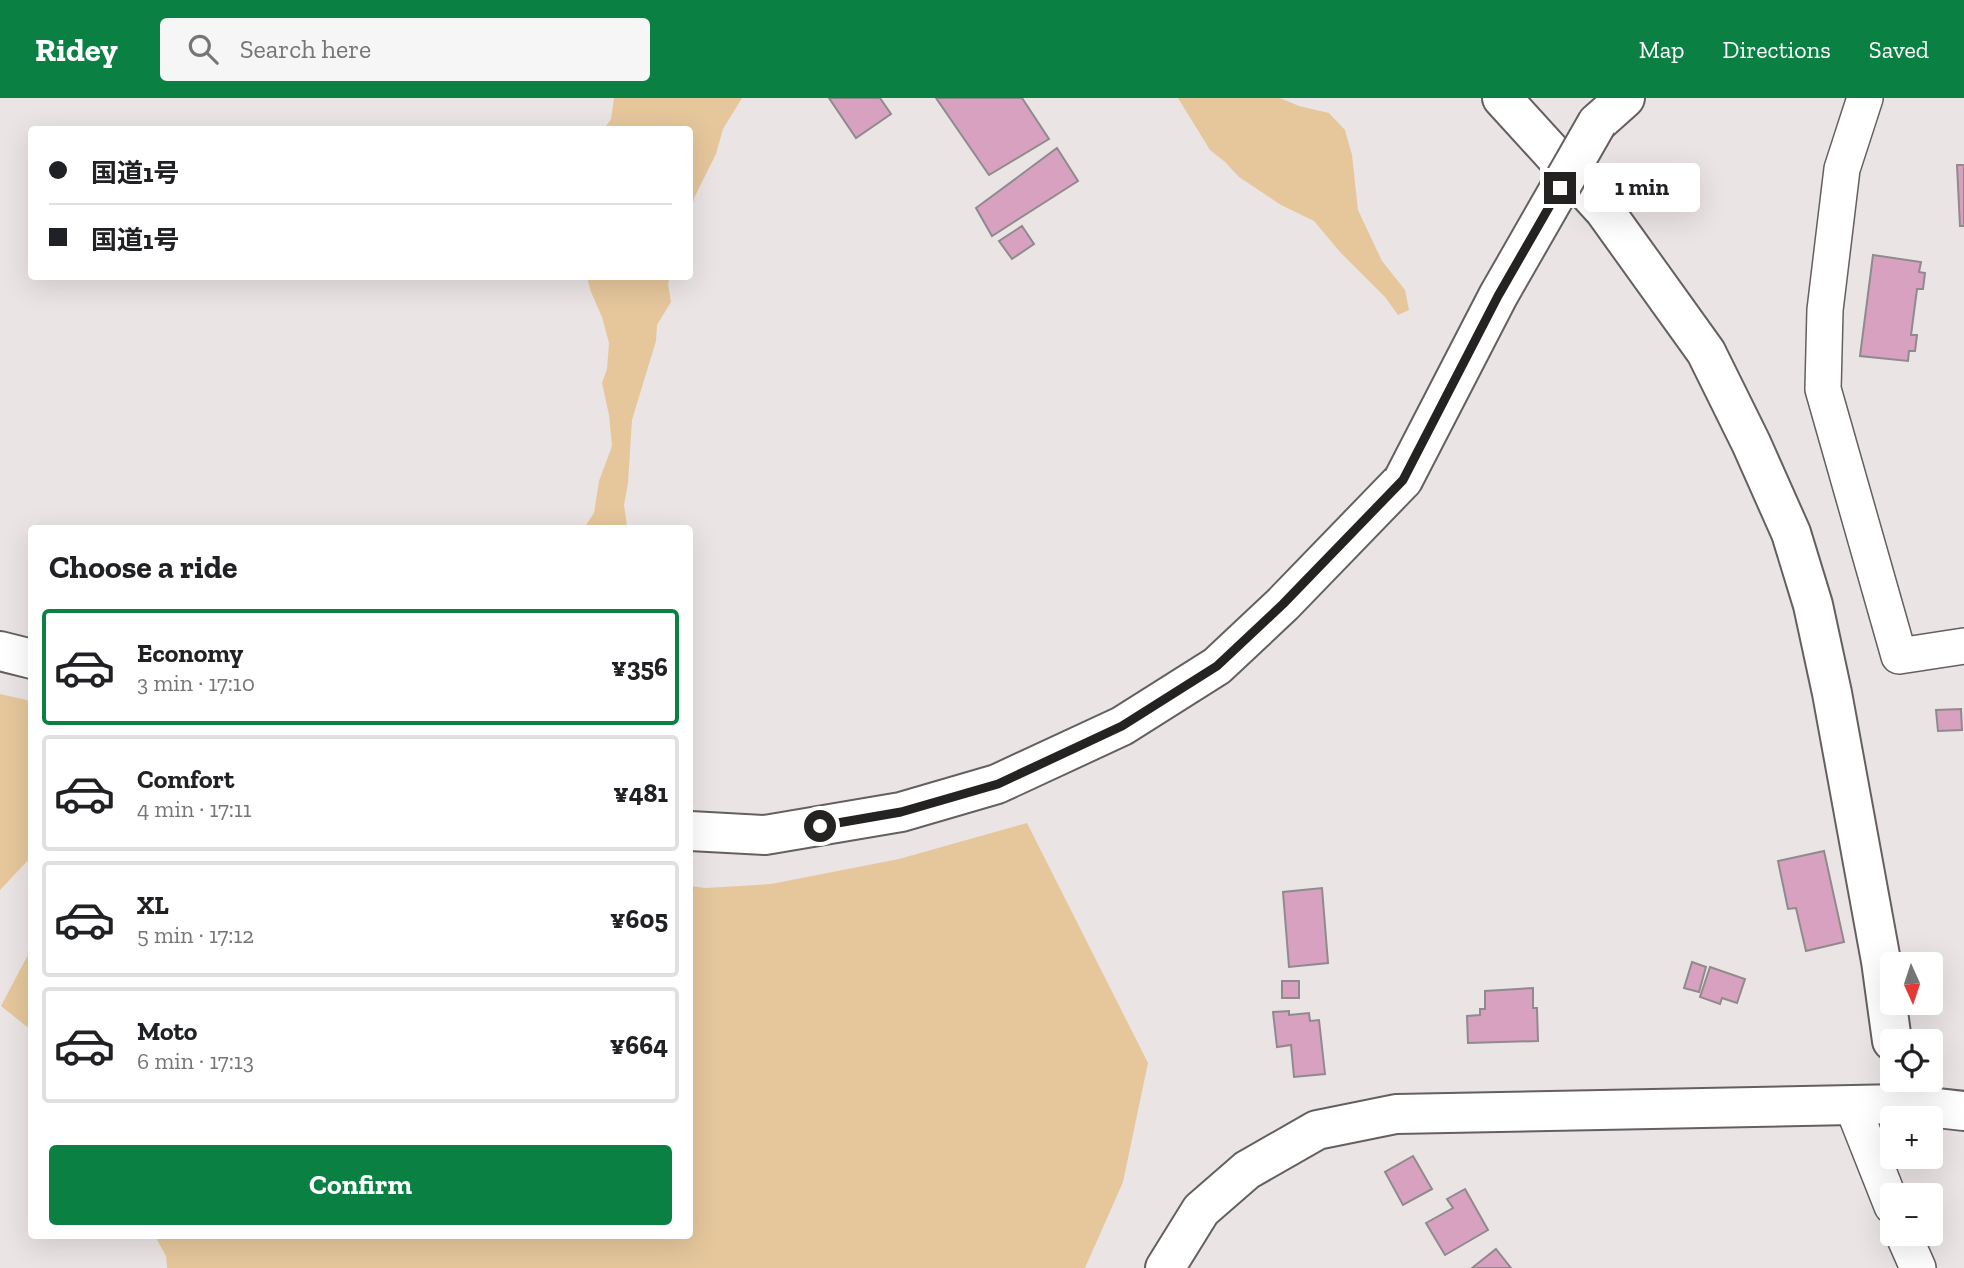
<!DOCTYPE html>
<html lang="en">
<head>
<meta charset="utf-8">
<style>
	:root { --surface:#fff; --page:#f6f6f6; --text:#202124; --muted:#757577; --line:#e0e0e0; --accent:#0b8043 }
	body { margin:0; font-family:"Zilla Slab","Noto Sans JP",serif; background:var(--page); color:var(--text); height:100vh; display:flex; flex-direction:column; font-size:26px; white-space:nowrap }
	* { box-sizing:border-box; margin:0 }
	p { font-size:23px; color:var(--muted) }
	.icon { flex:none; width:38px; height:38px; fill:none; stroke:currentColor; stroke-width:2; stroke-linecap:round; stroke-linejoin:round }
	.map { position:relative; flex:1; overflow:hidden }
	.details { position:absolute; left:28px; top:427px; width:665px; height:714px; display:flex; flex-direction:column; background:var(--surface); border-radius:7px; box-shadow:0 7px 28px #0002 }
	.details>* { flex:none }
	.banner { position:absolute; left:28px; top:28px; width:665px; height:154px; border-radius:7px; box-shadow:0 7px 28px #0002; display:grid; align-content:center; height:154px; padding:0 21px; background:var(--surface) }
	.needle { width:46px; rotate:177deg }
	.fabs { position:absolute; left:1880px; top:854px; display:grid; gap:14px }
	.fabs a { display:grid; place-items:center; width:63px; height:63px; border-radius:7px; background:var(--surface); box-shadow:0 7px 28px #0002; font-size:35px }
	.end { position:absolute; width:32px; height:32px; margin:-16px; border:9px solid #252222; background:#fff; box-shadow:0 0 0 4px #fff }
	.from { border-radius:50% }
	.bubble { position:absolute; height:49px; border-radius:7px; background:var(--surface); box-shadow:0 7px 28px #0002; font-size:23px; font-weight:700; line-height:49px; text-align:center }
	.banner b { display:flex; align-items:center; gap:24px; height:66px; font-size:26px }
	.banner b+b { border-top:2px solid var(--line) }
	.banner i { width:18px; height:18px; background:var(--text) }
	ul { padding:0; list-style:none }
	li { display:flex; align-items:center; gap:21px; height:116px; margin:0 14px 10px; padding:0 7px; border:4px solid var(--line); border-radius:7px }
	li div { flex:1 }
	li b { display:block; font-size:26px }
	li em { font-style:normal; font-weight:700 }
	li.active { border-color:var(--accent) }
	li>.icon { width:63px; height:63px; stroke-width:1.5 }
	h2 { padding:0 21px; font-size:32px; line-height:84px }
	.cta { display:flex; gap:14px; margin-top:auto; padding:14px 21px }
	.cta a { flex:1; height:80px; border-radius:7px; background:var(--accent); color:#fff; font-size:28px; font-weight:700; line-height:80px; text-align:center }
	header { display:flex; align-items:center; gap:42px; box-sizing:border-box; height:98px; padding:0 35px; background:var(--accent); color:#fff }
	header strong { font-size:33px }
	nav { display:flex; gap:38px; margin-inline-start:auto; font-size:24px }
	.search { width:490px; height:63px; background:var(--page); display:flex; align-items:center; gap:18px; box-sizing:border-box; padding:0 24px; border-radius:7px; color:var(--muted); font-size:26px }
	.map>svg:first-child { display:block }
	.green { fill:#e6c79c }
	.building { fill:#d8a1bf; stroke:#8f8a8c; stroke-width:2 }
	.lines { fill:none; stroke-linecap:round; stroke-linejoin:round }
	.minor-casing { stroke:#655f60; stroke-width:38 }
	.tertiary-casing { stroke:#655f60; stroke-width:42 }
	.trunk-casing { stroke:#655f60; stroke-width:42 }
	.minor { stroke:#fff; stroke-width:35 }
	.tertiary { stroke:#fff; stroke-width:38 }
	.trunk { stroke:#fff; stroke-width:38 }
	.trunk-bridge-casing { stroke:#655f60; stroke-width:42; stroke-linecap:butt }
	.trunk-bridge { stroke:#fff; stroke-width:38 }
	.route { stroke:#252222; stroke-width:9 }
</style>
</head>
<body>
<header>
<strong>Ridey</strong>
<div class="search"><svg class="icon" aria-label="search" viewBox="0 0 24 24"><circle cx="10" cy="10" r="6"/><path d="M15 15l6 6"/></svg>Search here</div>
<nav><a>Map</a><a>Directions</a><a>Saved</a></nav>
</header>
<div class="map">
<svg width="1964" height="1170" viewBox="0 0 1964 1170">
	<rect width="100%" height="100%" fill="#ebe4e4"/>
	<path class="green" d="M614,0H742L723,31L716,56L695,98L690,115V32L604,31L611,21Z
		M1178,0H1280L1299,8L1329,15L1345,32L1352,57L1358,112L1382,163L1405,192L1409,212L1398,217L1385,199L1340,154L1314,123L1281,107L1239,79L1225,64L1210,52Z
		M587,179H670L668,186L671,204L657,227L656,243L632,322L628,385L624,407L627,428L625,430H584L594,415L599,383L612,348L609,317L602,285L607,271L609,245L602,219L591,194Z
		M0,596L31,603L32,758L0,792Z
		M1027,725L1148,965L1123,1084L1085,1170H167L166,1158L155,1138H690V788L706,790L771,786L899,761Z
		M31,851V932L1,908Z"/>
	<path class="building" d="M829,0H880L891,16L856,40Z
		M936,0H1022L1049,41L989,77Z
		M1057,50L1078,83L992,138L976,110Z
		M1957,67H1964V128H1960Z
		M1022,128L1034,146L1012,161L999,143Z
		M1873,157L1921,164L1919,174L1925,175L1923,191H1917L1911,237H1917L1915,253H1909L1908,263L1860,258Z
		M1961,611L1962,632L1938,633L1936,612Z
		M1824,753L1844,844L1806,853L1796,810L1788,811L1778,763Z
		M1322,790L1328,865L1289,869L1283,794Z
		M1692,864L1706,869L1699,894L1684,890Z
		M1710,869L1745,881L1737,905L1722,900L1720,906L1700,899Z
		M1282,883H1299V900H1282Z
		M1533,890V910H1537L1538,943L1468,945L1467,918L1480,917V911H1485V893Z
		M1289,913V917L1309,915L1310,923L1319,922L1325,976L1294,979L1291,947L1277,949L1273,914Z
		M1413,1058L1432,1091L1403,1107L1385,1074Z
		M1465,1091L1488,1132L1445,1157L1426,1125L1453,1110L1447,1101Z
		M1496,1151L1511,1170H1472Z"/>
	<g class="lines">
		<g class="minor-casing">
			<path id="minor" d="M1865,0L1842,71L1825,212L1823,291L1899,558L1964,548
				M1852,1007L1892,1108
				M1903,1136L1918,1170"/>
		</g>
		<g class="tertiary-casing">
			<path id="tertiary" d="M1502,0L1604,112L1706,254L1751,345L1791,435L1813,507L1832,595L1881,863L1892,943
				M1165,1170L1201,1112L1247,1072L1317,1032L1396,1016L1901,1006L1964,1013"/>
		</g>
		<g class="trunk-casing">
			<path id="trunk" d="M1597,25L1625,0
				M0,553L32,561
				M690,733L765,737L901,714L997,686L1122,628L1217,568L1283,506L1403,382"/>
		</g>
		<use href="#minor" class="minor"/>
		<use href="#tertiary" class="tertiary"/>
		<use href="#trunk" class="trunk"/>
		<g class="trunk-bridge-casing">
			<path id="trunk-bridge" d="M1403,382L1498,198L1597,25"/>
		</g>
		<use href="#trunk-bridge" class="trunk-bridge"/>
	</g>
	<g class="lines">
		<path class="route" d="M820,728L901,714L998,686L1122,628L1217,568L1283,506L1403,382L1498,198L1560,90"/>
	</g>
</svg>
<div class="fabs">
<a><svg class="needle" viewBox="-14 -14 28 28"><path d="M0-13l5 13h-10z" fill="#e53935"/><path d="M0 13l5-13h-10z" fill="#757577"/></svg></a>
<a><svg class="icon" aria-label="locate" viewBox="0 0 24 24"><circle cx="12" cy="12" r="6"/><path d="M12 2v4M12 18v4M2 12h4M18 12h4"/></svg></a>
<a>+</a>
<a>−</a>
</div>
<i class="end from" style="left:820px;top:728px"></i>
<i class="end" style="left:1560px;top:90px"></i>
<div class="bubble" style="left:1584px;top:65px;width:116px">1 min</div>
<div class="banner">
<b><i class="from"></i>国道1号</b>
<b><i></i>国道1号</b>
</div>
<section class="details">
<h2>Choose a ride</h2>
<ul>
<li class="active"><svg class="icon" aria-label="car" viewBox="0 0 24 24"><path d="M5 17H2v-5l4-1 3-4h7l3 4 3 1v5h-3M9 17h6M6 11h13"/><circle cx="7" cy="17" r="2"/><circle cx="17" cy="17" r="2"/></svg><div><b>Economy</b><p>3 min · 17:10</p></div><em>¥356</em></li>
<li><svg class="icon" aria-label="car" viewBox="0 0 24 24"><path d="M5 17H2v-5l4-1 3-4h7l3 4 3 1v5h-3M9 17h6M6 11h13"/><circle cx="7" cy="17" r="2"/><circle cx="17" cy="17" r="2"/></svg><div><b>Comfort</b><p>4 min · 17:11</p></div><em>¥481</em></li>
<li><svg class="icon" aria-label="car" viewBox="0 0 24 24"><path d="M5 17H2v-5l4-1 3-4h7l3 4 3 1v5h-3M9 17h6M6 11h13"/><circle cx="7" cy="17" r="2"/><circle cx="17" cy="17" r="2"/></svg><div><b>XL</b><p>5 min · 17:12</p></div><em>¥605</em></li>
<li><svg class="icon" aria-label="car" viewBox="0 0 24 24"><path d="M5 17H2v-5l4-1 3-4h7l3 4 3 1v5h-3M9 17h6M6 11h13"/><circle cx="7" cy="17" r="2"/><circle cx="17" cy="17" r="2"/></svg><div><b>Moto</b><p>6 min · 17:13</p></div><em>¥664</em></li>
</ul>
<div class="cta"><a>Confirm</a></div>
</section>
</div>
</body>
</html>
